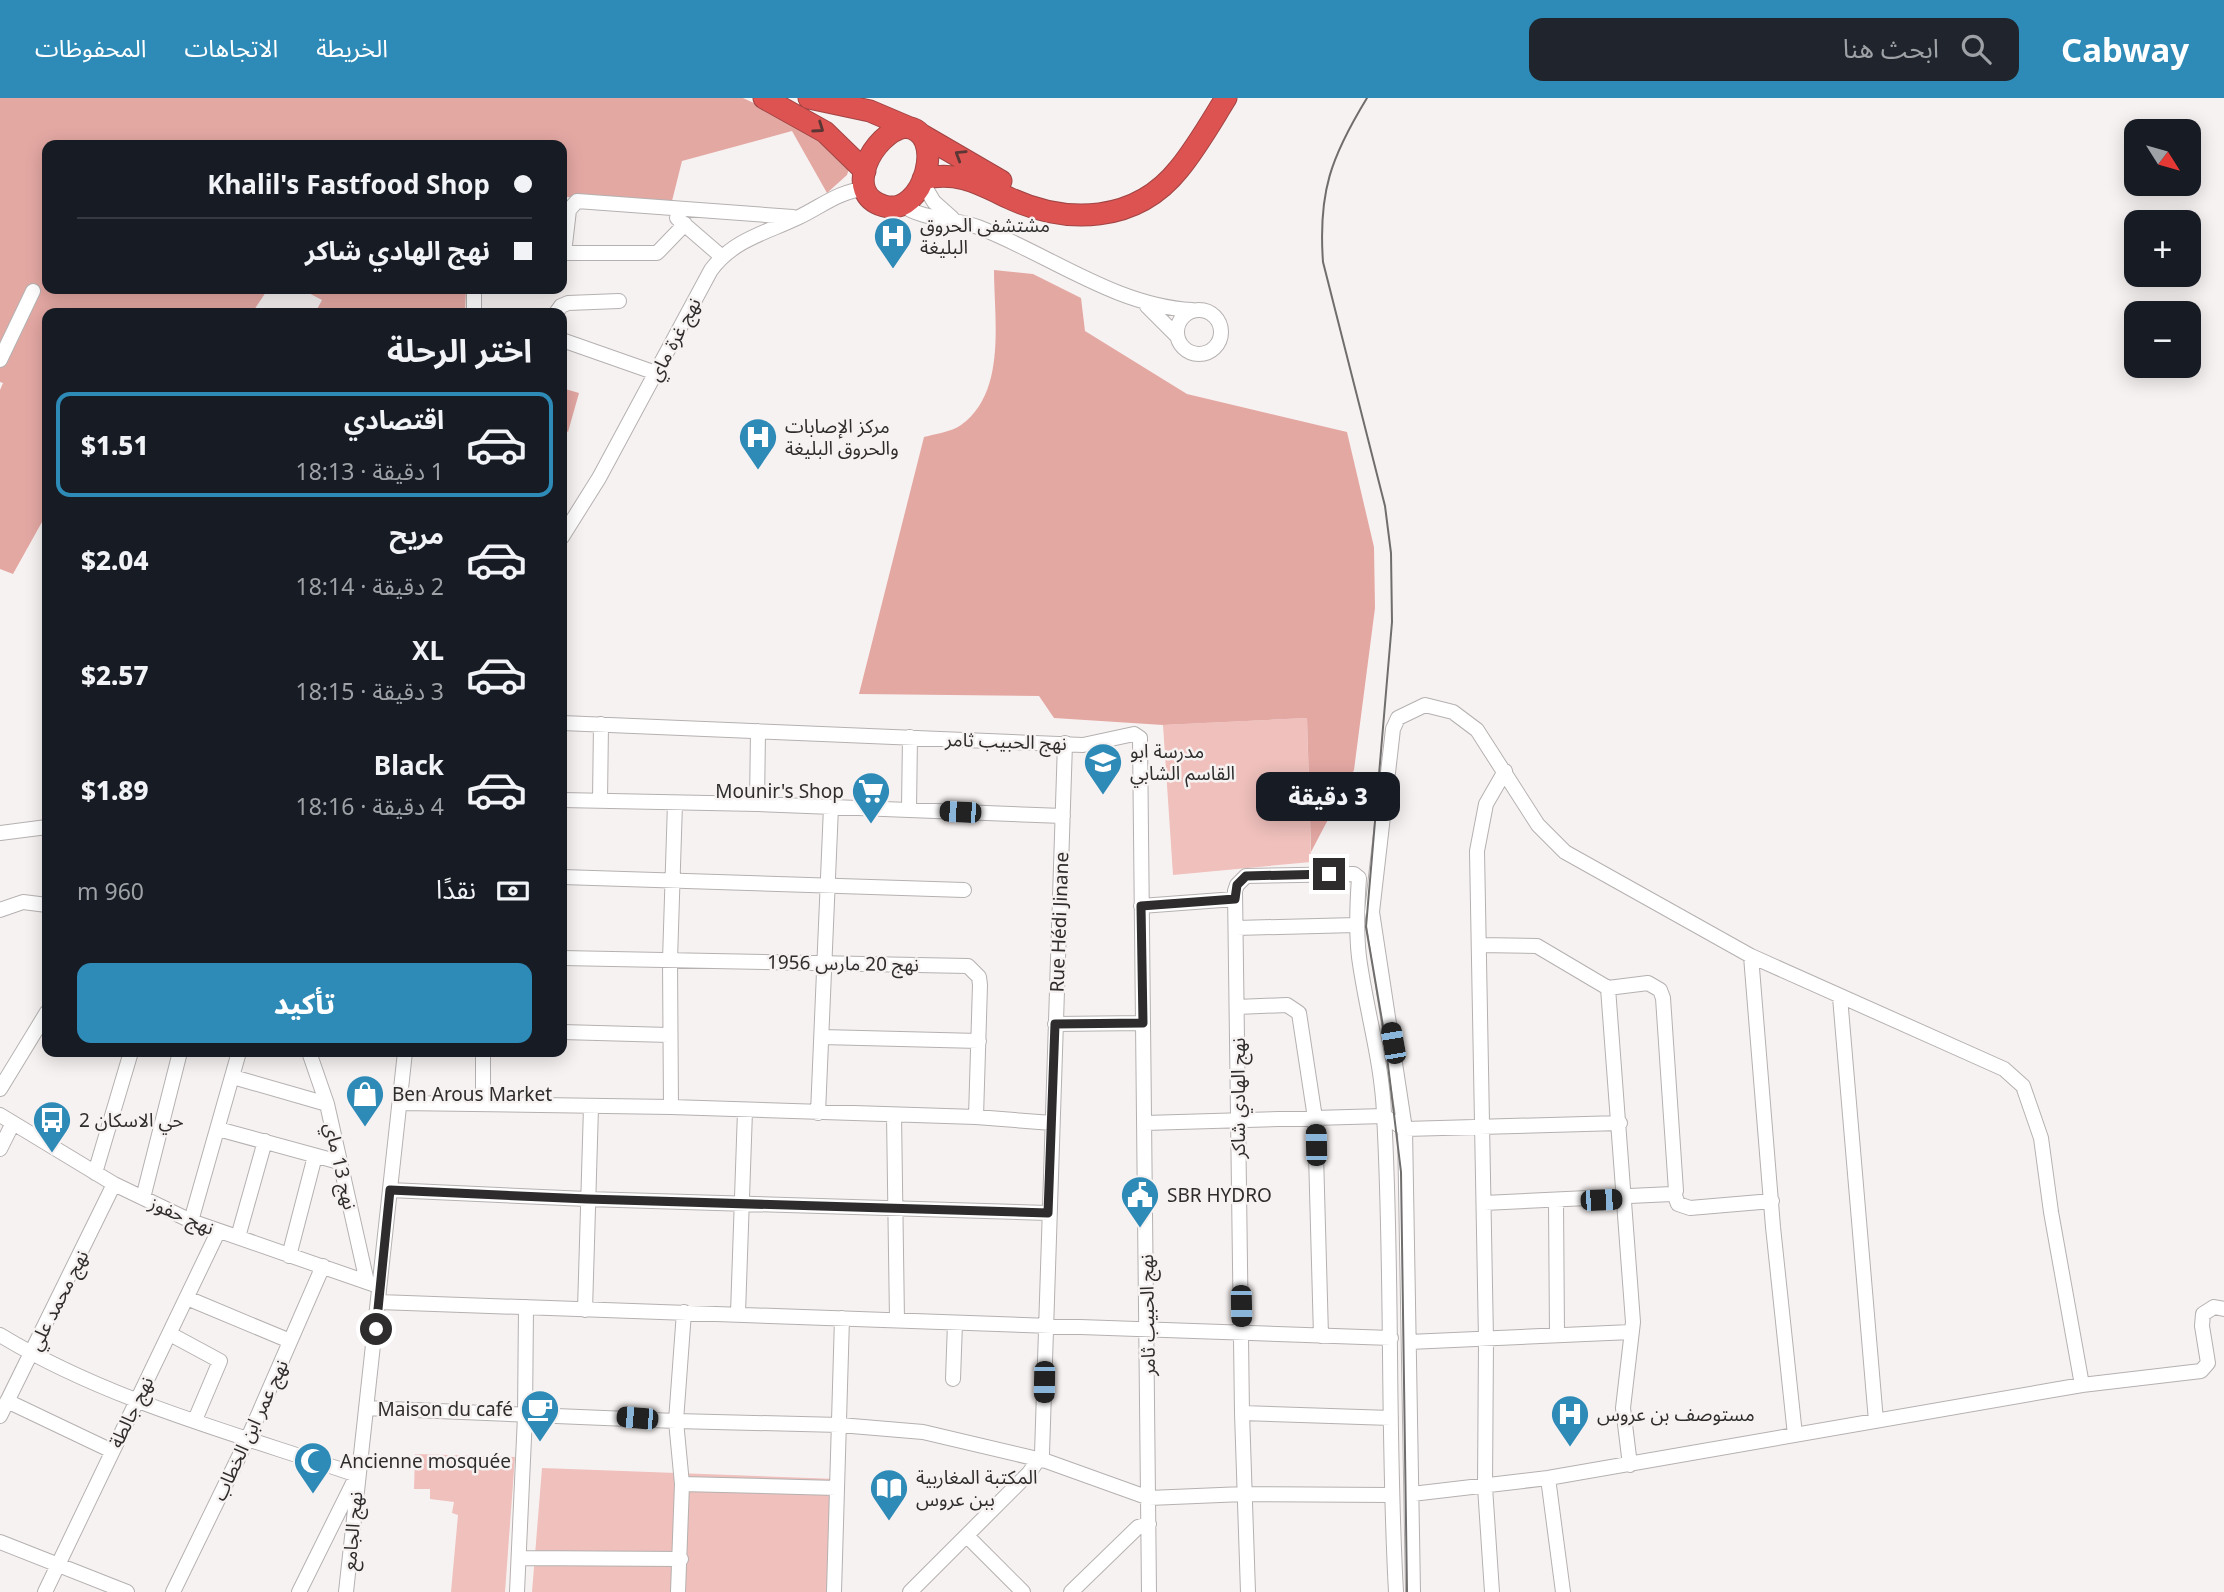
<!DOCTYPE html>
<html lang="ar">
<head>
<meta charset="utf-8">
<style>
	:root { --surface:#171b24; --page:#20242c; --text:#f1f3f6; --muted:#9ea1a6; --line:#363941; --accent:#2e8ab6 }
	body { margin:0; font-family:"Noto Sans","Noto Sans Arabic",sans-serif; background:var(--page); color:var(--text); direction:rtl; height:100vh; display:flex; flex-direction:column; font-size:26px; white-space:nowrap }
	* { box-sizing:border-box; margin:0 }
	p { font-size:23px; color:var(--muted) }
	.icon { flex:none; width:38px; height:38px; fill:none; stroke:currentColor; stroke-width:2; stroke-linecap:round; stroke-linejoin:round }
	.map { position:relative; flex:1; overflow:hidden; direction:ltr }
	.sheet { position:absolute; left:42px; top:210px; width:525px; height:749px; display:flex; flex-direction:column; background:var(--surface); border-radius:14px; box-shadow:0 4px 18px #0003; direction:rtl }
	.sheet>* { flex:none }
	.guide { position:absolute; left:42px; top:42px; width:525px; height:154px; border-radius:14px; box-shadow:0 4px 18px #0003; direction:rtl; display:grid; align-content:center; height:154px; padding:0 35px; background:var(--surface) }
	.needle { width:46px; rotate:127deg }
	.controls { position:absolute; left:2124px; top:21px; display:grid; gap:14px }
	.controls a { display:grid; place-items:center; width:77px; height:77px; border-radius:14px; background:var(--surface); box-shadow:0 4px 18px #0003; font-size:35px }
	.end { position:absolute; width:32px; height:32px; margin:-16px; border:9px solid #2e2c2c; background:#fff; box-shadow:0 0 0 4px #fff }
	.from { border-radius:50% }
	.bubble { position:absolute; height:49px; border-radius:14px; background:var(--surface); box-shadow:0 4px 18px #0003; font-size:23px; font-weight:800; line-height:49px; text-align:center; direction:rtl }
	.car { position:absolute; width:21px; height:42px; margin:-21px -10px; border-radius:9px; box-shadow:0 0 5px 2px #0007; background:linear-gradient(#222 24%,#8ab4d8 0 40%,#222 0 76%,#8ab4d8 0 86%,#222 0) }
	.guide b { display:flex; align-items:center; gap:24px; height:66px; font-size:26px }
	.guide b+b { border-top:2px solid var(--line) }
	.guide i { width:18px; height:18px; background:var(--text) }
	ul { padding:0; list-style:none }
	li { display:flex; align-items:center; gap:21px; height:105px; margin:0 14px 10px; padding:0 21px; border:4px solid transparent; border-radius:14px }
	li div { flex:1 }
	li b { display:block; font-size:26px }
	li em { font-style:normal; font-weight:800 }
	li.current { border-color:var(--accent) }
	li>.icon { width:63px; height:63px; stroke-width:1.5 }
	h2 { padding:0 35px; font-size:32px; line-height:84px }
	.pay { display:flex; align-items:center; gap:18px; height:77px; padding:0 35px; font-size:26px }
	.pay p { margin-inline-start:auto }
	.action { display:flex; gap:14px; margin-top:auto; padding:14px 35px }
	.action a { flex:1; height:80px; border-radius:14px; background:var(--accent); color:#fff; font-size:28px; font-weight:800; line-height:80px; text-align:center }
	header { display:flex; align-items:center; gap:42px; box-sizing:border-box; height:98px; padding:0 35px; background:var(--accent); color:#fff }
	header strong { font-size:33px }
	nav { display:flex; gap:38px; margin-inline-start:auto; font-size:24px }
	.search { width:490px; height:63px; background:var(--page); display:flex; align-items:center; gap:18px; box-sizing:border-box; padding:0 24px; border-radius:14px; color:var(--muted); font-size:26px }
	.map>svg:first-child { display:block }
	.green { fill:#efc0bc }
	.forest { fill:#e4a8a3 }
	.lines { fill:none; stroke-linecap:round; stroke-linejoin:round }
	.minor-casing { stroke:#b5b1b0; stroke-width:16 }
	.highway-casing { stroke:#a04544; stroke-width:23 }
	.minor { stroke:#fff; stroke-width:14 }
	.highway { stroke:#dd5351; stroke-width:21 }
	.tram { stroke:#706d6d; stroke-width:2 }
	.oneway { stroke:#5a3635 }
	.route { stroke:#2e2c2c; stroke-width:9 }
	.labels { text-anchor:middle; stroke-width:5; stroke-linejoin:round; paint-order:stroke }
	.poi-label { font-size:19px; fill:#2e2c2c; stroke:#f7f2f2; text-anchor:start }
	.street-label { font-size:19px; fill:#2e2c2c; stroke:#f7f2f2 }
</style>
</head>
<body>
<header>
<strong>Cabway</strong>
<div class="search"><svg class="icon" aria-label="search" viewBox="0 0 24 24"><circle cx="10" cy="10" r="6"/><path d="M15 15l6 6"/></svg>ابحث هنا</div>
<nav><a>الخريطة</a><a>الاتجاهات</a><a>المحفوظات</a></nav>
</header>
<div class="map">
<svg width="2224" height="1494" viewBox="0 0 2224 1494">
	<rect width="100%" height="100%" fill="#f7f2f2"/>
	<path class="green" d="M1307,620L1311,764L1173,777L1163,627Z
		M415,1356L515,1359L505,1494H451L458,1417L452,1415L454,1404L430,1401V1391H414Z
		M542,1370L837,1381L832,1494H532Z"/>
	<path class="forest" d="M0,0H743C779,17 830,33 850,68L847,77L827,95L792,33L682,63L672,103L567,99L562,121V47H47V191H268L252,215H47V415L13,476L0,471V292L3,285L0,284Z
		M994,172L1033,176L1081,200L1085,233L1187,296L1347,334L1374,449L1375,510L1354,672L1311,754L1307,620L1163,627L1054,620L1039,598L859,596L924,339C935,336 951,334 961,327C1007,294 994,221 994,172Z
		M301,191H466L465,215H315L322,202Z
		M562,290L579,295L568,334L562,330Z"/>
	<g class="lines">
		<g class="minor-casing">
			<path id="minor" d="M922,84L934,104L952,120
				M902,107C923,122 954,120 978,129C1048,156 1116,208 1192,212
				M677,120L721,158
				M562,155H657L685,126
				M564,155L569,112L577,103L793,119
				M474,191V215
				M1147,208L1176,237
				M1177 234a22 22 0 1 1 44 0a22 22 0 1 1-44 0Z
				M556,215L561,208L568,205L619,203
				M562,242L656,275
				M0,262L33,193
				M562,439L599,380L711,172C734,141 766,135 799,119C822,108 839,93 865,91
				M562,625L1083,647L1134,636L1140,640L1149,1494
				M562,702L757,706L1063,718
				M600,703L601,626
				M757,706L758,633
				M909,711L910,639
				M0,735L47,729
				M562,779L964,792
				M1141,808L1235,801
				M0,812L23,804L47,807
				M1236,830L1356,827
				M1480,847L1537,848L1608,890L1633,1224L1623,1310L1630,1367
				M1751,858L1773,1129L1795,1337
				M562,860L968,868L979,879L980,887L976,1019
				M1840,899L1876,1323
				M1237,909L1287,907L1299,915L1315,1020L1321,1238
				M1055,926L1143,925
				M562,934L669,937
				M822,939L979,943
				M309,954L327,1006L367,1184
				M233,979L327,1006
				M0,991L47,914
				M400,1005L671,1009L976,1019L1052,1025
				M483,1006V954
				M671,1009L670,862L675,705
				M818,1015L831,709
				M0,1017L114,1086L191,1123L378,1188
				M894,1017L897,1222
				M1145,1025L1384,1018L1405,1031L1620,1025
				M218,1031L339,1064
				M0,1051L13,1025
				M95,1075L131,954
				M390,1092L587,1101L1048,1115
				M1674,1095L1678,1106L1690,1110L1772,1103
				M143,1100L180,954
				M1556,1104L1557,1236
				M1484,1105L1672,1096L1676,1093L1663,900L1660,892L1648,885L1608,890
				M191,1123L239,954
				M238,1139L265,1043
				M289,1158L315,1058
				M187,1200L290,1243
				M379,1204L1391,1240
				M585,1212L591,1009
				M738,1215L745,1013
				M170,1236L220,1263L195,1322
				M0,1237C109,1303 237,1336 357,1377L299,1494
				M1409,1244L1631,1234
				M953,1281L955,1225
				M7,1303L112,1353
				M366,1310L676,1323L840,1327L923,1334L1046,1363L1149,1400L1244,1396L1390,1397
				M1242,1315L1391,1320
				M0,1318L114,1086
				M1548,1380L1563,1494
				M682,1386L837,1390
				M1412,1396L1548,1380L2082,1287L2201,1273L2208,1265L2202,1228L2203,1216L2214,1209L2224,1211
				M967,1438L1023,1494
				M0,1444L127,1494
				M519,1460L681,1461
				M45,1494L218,1134
				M173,1494L248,1340L323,1168
				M346,1494L405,954
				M517,1494L525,1318L526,1209
				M678,1494L682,1386L676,1323L684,1214
				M834,1494L842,1220
				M910,1494L1029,1375L1042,1356L1065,645
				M1071,1494L1138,1429L1149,1426
				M1248,1494L1242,1315L1235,793L1237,787L1246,778L1354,776L1359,780C1357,807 1356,833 1359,859C1366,912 1382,963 1384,1016C1393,1176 1387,1335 1396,1494
				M1413,1494L1405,1031L1372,814L1393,631L1398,620L1425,607L1453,614L1477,632L1538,727L1565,754L1751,858L2004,971L2023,988L2041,1040L2051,1114L2082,1287
				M1492,1494L1485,1389L1486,1242L1477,753L1486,706L1505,673"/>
		</g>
		<g class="highway-casing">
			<path id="highway" d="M764,0L825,34L865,73
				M809,0L870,13L910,30
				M905,29C948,32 924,120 884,108C841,96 873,35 905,29Z
				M922,37L1001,83
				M923,81C956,72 980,86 1009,100C1067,127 1136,125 1179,71C1197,49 1211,24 1226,0"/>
		</g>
		<use href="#minor" class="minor"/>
		<use href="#highway" class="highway"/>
		<path class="tram" d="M1367,0C1331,59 1318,94 1323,164L1385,408L1391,455L1392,524L1366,829L1384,934L1401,1074L1407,1494"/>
	</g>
	<defs><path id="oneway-chevron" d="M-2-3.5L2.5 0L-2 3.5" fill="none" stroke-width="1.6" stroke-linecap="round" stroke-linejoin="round" transform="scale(1.75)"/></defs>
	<g class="oneway">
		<use href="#oneway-chevron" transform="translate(819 30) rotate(35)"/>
		<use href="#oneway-chevron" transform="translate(960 57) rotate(-148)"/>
	</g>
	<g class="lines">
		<path class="route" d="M376,1231L390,1092L587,1101L1048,1115L1055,926L1143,925L1141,808L1235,801L1237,787L1246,778L1329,776"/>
	</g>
	<defs>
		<g id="hospital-pin" transform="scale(2.0125)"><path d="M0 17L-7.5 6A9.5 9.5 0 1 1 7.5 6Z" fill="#2e8ab6" stroke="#f7f2f2"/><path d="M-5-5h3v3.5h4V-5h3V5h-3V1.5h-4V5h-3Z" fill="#fff"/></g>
		<g id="school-pin" transform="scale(2.0125)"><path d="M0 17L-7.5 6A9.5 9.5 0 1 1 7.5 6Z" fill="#2e8ab6" stroke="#f7f2f2"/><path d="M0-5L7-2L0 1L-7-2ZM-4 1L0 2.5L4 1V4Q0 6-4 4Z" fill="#fff"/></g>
		<g id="supermarket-pin" transform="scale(2.0125)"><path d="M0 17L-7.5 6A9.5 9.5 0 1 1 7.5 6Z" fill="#2e8ab6" stroke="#f7f2f2"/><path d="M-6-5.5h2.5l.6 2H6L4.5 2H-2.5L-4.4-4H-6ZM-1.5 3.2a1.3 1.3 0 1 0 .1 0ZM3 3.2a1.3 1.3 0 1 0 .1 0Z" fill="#fff"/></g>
		<g id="shop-pin" transform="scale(2.0125)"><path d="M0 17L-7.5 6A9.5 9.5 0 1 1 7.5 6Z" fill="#2e8ab6" stroke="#f7f2f2"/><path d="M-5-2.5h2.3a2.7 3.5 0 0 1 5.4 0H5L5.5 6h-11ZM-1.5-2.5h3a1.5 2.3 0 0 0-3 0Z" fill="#fff"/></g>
		<g id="bus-pin" transform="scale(2.0125)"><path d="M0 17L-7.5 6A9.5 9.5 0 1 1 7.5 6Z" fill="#2e8ab6" stroke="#f7f2f2"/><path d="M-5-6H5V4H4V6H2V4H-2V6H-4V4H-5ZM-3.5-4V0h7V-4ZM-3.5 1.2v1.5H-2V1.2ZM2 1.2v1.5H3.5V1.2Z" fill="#fff"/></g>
		<g id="civic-pin" transform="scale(2.0125)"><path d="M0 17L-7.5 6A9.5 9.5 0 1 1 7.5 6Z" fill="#2e8ab6" stroke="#f7f2f2"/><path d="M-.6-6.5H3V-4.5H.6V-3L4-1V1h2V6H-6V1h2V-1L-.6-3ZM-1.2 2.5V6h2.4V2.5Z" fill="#fff"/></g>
		<g id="cafe-pin" transform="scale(2.0125)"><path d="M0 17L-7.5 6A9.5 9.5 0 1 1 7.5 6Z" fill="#2e8ab6" stroke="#f7f2f2"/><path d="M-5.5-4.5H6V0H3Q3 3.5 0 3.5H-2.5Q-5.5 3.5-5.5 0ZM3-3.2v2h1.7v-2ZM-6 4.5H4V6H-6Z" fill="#fff"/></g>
		<g id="mosque-pin" transform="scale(2.0125)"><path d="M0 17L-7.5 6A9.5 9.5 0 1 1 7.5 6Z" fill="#2e8ab6" stroke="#f7f2f2"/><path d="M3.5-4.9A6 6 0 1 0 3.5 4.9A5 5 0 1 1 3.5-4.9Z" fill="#fff"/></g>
		<g id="library-pin" transform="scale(2.0125)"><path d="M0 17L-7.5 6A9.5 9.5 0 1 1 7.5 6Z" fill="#2e8ab6" stroke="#f7f2f2"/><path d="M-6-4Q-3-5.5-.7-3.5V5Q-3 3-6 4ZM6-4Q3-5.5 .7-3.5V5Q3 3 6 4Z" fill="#fff"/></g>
	</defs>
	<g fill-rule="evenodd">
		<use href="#hospital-pin" x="893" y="138"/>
		<use href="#hospital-pin" x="758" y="339"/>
		<use href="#school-pin" x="1103" y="664"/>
		<use href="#supermarket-pin" x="871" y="693"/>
		<use href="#shop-pin" x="365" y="996"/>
		<use href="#bus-pin" x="52" y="1022"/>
		<use href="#civic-pin" x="1140" y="1097"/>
		<use href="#cafe-pin" x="540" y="1311"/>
		<use href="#hospital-pin" x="1570" y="1316"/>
		<use href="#mosque-pin" x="313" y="1363"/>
		<use href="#library-pin" x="889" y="1390"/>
	</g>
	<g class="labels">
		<g class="poi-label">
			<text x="920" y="134">مشتشفى الحروق<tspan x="920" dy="22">البليغة</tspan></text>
			<text x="785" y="335">مركز الإصابات<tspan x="785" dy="22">والحروق البليغة</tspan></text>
			<text x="1130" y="660">مدرسة ابو<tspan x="1130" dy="22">القاسم الشابي</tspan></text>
			<text x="844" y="700" text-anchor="end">Mounir's Shop</text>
			<text x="392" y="1003">Ben Arous Market</text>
			<text x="79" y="1029">حي الاسكان 2</text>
			<text x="1167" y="1104">SBR HYDRO</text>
			<text x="513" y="1318" text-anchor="end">Maison du café</text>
			<text x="1597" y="1323">مستوصف بن عروس</text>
			<text x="340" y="1370">Ancienne mosquée</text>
			<text x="916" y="1386">المكتبة المغاربية<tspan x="916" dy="22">ببن عروس</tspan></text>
		</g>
		<g class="street-label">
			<text transform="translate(674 241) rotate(-62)" y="7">نهج غرة ماي</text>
			<text transform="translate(1006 643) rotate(2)" y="7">نهج الحبيب ثامر</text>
			<text transform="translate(1059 824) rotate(-88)" y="7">Rue Hédi Jinane</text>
			<text transform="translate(843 865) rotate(1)" y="7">نهج 20 مارس 1956</text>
			<text transform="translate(1238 1000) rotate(-90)" y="7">نهج الهادي شاكر</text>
			<text transform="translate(341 1068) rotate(77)" y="7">نهج 13 ماي</text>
			<text transform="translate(182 1117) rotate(24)" y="7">نهج حفوز</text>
			<text transform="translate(58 1202) rotate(-63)" y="7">نهج محمد علي</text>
			<text transform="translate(1147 1217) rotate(-91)" y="7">نهج الحبيب ثامر</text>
			<text transform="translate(131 1314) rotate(-64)" y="7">نهج جالطة</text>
			<text transform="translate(250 1332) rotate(-65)" y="7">نهج عمر ابن الخطاب</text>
			<text transform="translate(352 1433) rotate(-85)" y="7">نهج الجامع</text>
		</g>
	</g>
</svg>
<div class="controls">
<a><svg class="needle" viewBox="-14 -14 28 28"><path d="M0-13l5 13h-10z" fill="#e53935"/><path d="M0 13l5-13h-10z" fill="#9ea1a6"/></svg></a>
<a>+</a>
<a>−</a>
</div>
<i class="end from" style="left:376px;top:1231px"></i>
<i class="end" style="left:1329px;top:776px"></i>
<div class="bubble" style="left:1256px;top:674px;width:144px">3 دقيقة</div>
<i class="car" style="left:960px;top:714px;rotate:273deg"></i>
<i class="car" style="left:1393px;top:945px;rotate:350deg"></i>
<i class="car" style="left:1316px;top:1047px;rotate:359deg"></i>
<i class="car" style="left:1601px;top:1102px;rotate:88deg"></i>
<i class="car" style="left:1241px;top:1208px;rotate:179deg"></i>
<i class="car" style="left:1044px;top:1284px;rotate:181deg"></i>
<i class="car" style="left:637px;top:1320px;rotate:275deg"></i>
<div class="guide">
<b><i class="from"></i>Khalil's Fastfood Shop</b>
<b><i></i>نهج الهادي شاكر</b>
</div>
<section class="sheet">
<h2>اختر الرحلة</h2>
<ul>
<li class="current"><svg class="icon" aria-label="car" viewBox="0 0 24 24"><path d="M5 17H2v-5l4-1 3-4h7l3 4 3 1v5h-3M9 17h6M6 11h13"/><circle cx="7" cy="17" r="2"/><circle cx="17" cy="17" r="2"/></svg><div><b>اقتصادي</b><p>1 دقيقة · 18:13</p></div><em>$1.51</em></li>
<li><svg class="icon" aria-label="car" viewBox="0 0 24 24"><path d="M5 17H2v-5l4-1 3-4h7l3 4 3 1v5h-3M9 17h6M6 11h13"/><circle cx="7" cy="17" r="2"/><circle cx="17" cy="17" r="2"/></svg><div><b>مريح</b><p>2 دقيقة · 18:14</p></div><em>$2.04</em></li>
<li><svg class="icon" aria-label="car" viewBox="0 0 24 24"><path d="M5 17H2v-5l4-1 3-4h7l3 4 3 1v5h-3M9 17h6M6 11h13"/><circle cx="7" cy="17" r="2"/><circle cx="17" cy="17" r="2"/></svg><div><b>XL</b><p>3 دقيقة · 18:15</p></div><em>$2.57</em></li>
<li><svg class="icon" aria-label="car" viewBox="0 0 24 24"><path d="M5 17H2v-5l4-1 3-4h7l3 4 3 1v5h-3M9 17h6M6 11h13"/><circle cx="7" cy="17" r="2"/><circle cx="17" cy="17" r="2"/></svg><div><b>Black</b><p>4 دقيقة · 18:16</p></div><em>$1.89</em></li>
</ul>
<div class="pay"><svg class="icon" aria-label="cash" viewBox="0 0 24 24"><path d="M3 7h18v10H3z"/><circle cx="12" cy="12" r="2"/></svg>نقدًا<p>960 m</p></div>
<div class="action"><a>تأكيد</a></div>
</section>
</div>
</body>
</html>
